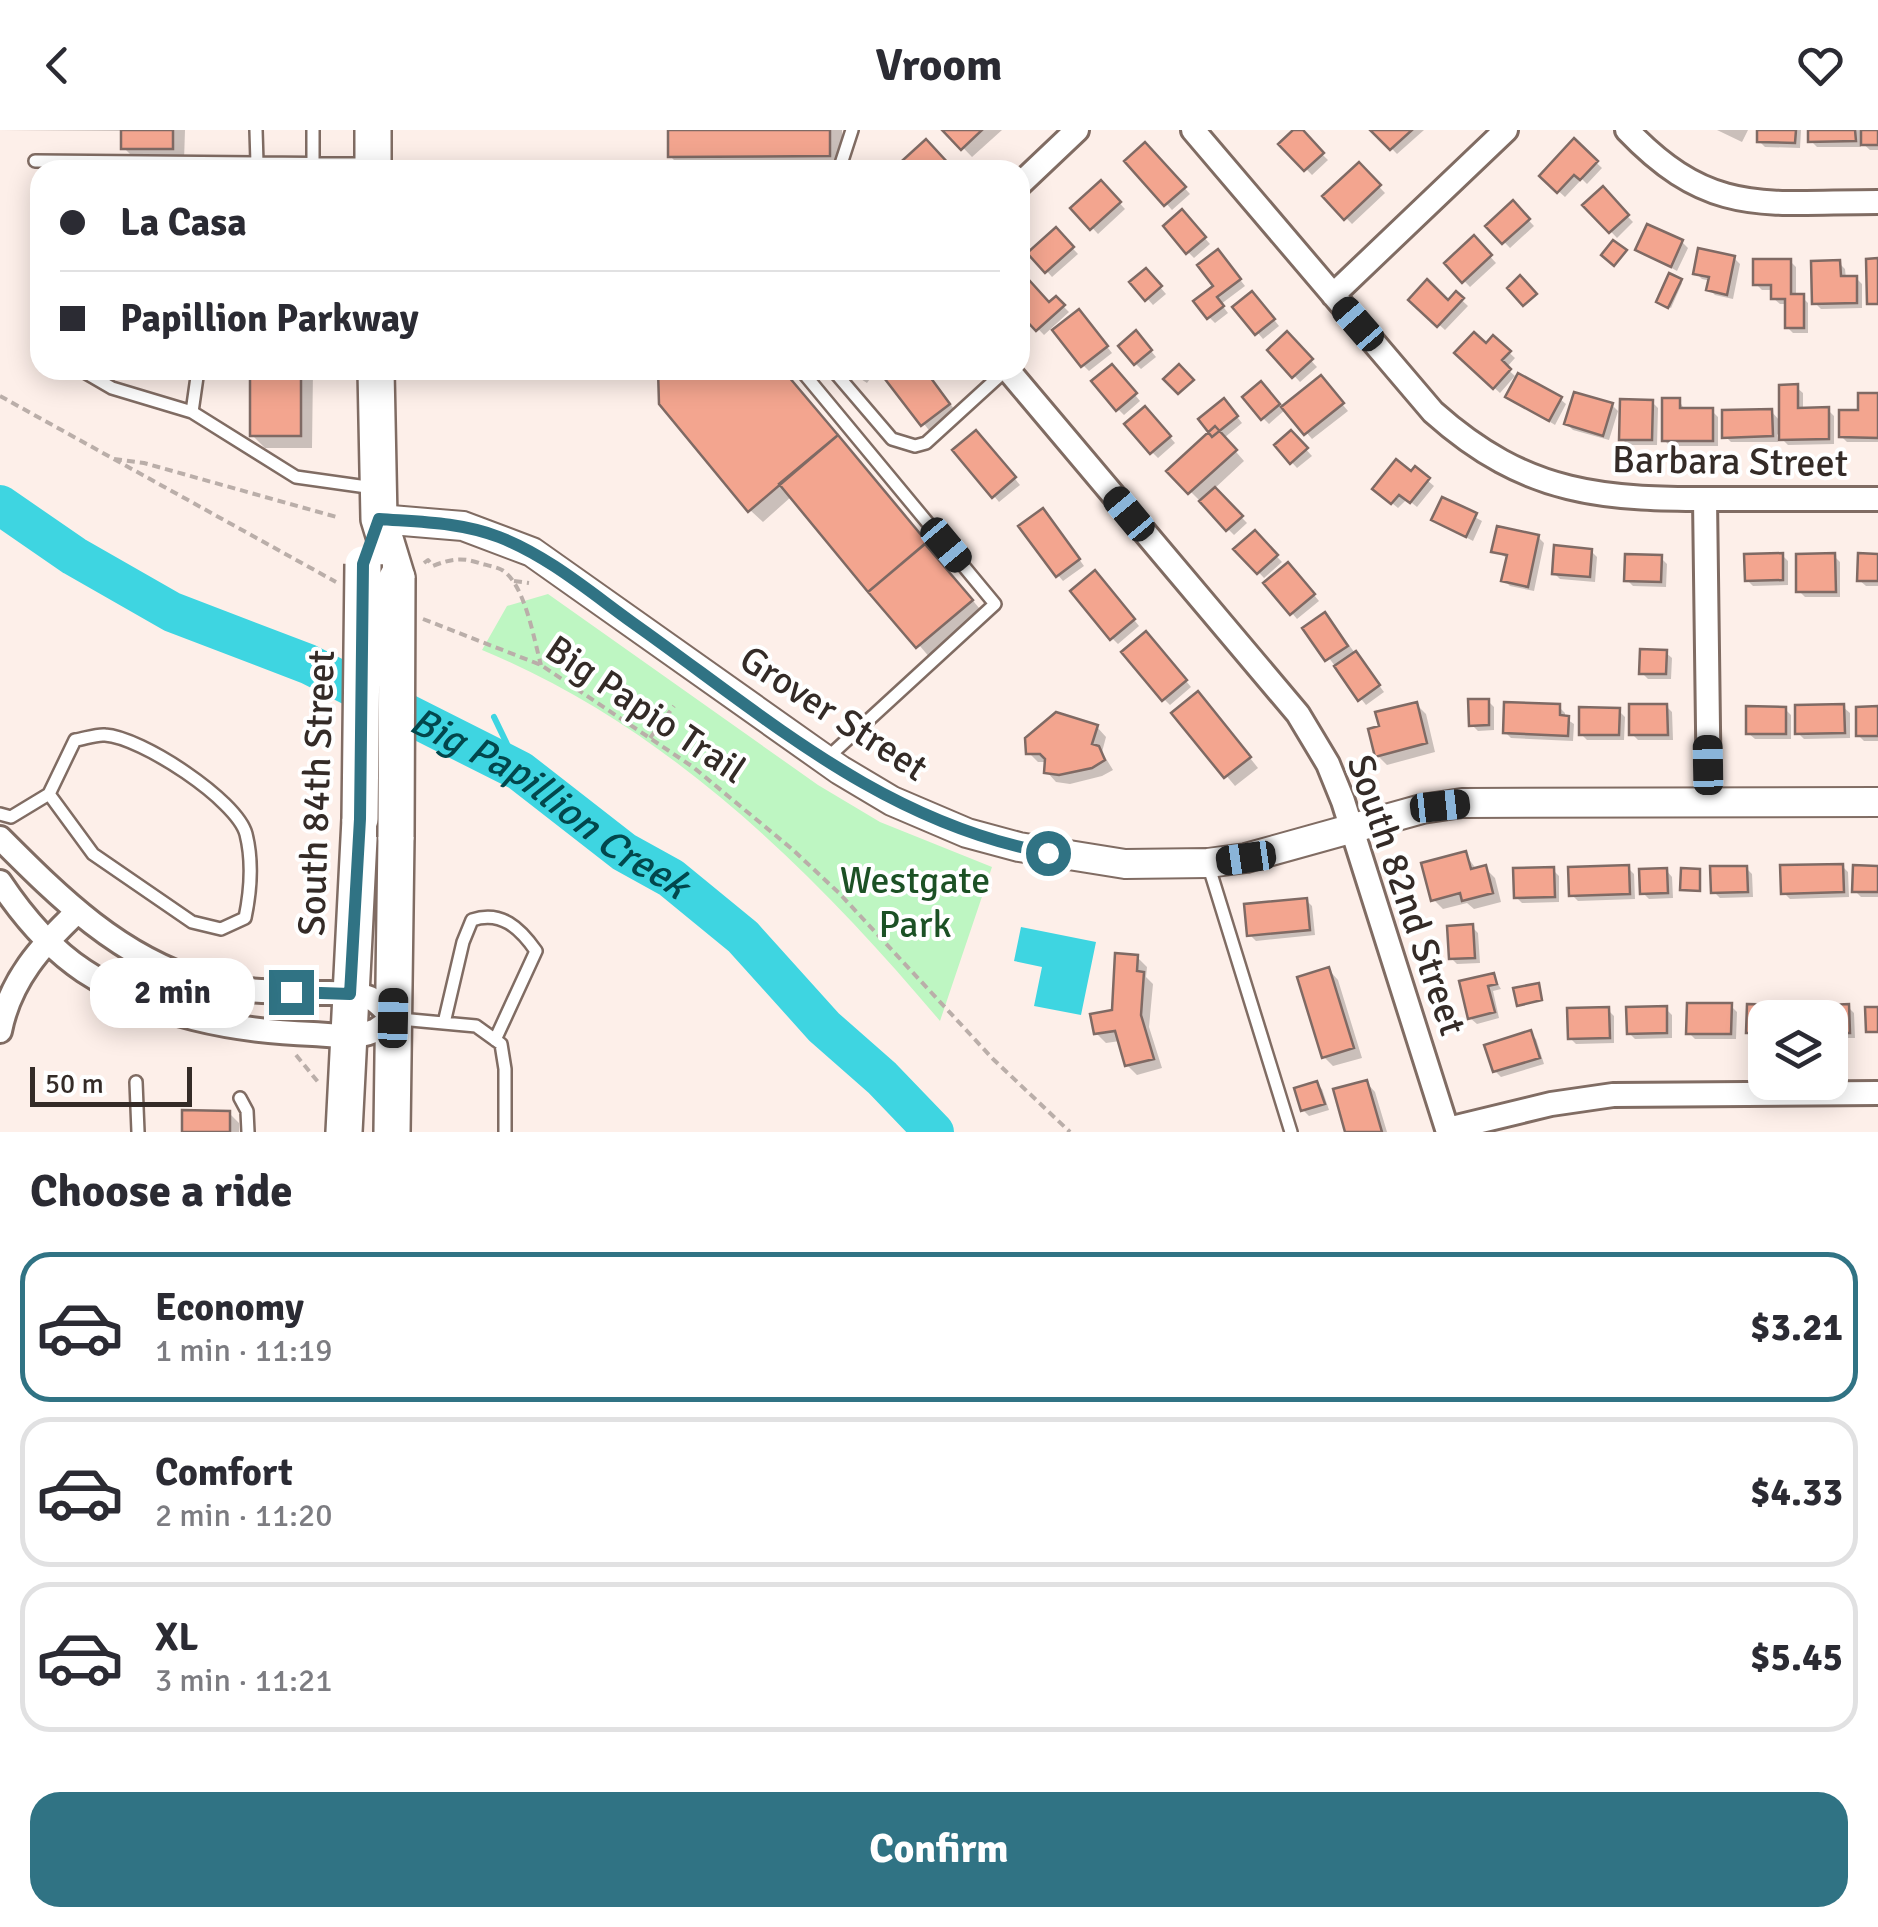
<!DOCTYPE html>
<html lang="en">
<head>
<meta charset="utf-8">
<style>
	:root { --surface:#fff; --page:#f2f2f3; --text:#2b2b33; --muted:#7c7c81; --line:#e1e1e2; --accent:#307384 }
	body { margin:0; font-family:Signika,sans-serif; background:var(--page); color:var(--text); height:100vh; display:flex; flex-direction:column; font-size:38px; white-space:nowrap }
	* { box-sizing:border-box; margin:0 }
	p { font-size:32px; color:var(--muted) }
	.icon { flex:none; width:55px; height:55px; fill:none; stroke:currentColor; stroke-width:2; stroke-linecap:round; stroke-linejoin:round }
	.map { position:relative; height:1002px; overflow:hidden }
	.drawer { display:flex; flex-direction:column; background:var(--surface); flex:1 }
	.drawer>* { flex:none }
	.hud { position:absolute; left:30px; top:30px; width:1000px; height:220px; border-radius:30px; box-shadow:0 5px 25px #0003; display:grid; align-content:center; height:220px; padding:0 30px; background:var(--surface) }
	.fabs { position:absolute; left:1748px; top:870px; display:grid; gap:20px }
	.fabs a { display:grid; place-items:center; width:100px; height:100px; border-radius:20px; background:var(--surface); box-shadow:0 5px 25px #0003; font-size:50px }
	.scale { position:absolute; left:30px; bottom:25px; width:162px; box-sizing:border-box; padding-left:10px; border:5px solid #342b27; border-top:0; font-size:28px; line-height:35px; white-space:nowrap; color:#342b27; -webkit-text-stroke:8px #fff; paint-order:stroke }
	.end { position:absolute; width:45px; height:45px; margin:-22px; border:12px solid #307384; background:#fff; box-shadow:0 0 0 5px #fff }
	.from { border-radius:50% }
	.bubble { position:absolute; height:70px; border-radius:30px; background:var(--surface); box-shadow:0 5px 25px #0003; font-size:32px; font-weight:700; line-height:70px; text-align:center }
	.car { position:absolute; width:30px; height:60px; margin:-30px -15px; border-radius:12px; box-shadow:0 0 8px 2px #0007; background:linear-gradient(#222 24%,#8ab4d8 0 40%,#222 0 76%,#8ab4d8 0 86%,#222 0) }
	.hud b { display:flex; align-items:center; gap:35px; height:95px; font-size:38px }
	.hud b+b { border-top:2px solid var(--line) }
	.hud i { width:25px; height:25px; background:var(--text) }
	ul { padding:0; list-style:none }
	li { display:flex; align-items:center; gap:30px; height:150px; margin:0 20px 15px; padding:0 10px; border:5px solid var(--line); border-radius:30px }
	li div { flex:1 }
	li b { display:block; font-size:38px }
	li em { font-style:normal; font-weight:700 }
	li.current { border-color:var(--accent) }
	li>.icon { width:90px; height:90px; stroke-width:1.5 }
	h2 { padding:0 30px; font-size:45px; line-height:120px }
	.cta { display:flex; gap:20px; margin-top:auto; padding:20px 30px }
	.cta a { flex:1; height:115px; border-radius:30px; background:var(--accent); color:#fff; font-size:40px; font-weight:700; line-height:115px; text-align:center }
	header { display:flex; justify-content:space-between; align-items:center; height:130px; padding:0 30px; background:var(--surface); font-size:45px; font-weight:700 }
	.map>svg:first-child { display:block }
	.green { fill:#bef6c2 }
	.water { fill:#3ed5e1 }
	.shadow { fill:#0003 }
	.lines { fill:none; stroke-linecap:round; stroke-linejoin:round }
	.stream { stroke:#3ed5e1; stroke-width:6 }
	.river { stroke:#3ed5e1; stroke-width:40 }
	.building { fill:#f3a58f; stroke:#7f6a64; stroke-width:2.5 }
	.service-casing { stroke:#806c63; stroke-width:16 }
	.minor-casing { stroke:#806c63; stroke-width:28 }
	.tertiary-casing { stroke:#806c63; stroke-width:32 }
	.primary-casing { stroke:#806c63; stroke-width:40 }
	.path { stroke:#baaea9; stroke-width:4; stroke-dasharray:8 5; stroke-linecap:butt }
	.service { stroke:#fff; stroke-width:11 }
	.minor { stroke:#fff; stroke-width:22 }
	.tertiary { stroke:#fff; stroke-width:28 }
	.primary { stroke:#fff; stroke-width:35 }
	.primary-bridge-casing { stroke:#806c63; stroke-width:40; stroke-linecap:butt }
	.primary-bridge { stroke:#fff; stroke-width:35 }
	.route { stroke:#307384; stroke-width:12 }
	.labels { text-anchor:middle; stroke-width:8; stroke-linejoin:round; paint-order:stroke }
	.street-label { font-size:38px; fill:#342b27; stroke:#fff }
	.park-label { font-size:38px; fill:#1c5125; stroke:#fff }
	.water-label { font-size:40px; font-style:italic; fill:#02474c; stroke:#fff }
</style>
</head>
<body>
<header><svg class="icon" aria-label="back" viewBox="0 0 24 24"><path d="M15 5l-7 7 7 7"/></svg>Vroom<svg class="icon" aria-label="heart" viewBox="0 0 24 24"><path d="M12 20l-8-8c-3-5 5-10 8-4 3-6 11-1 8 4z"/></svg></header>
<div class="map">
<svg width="1878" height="1002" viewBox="0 0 1878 1002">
	<rect width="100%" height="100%" fill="#fdefe9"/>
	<path class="green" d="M548,464L818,655L880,692L992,737L940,891C814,741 665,595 482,520L507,476Z"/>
	<path class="water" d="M1021,797L1096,812L1081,885L1034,876L1042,837L1014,831Z"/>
	<path class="shadow" d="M0,0H185L184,31H137L124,18V1Z
		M670,0H842V38L683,39L670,26Z
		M946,0H1002L972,27Z
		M1297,0L1328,30L1312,45L1282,14Z
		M1374,0H1424L1397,24Z
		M1717,0H1748L1742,12Z
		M1759,0H1801L1800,18L1765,17L1759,11Z
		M1811,0H1878V20H1870L1860,11L1861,17H1817L1811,11Z
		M1574,12L1602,38L1587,54L1582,49L1565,67L1542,46Z
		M1145,15L1190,64L1172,80L1128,31Z
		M1359,36L1385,63L1352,94L1326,67Z
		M1101,53L1125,79L1098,104L1074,78Z
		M1602,60L1633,92L1617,108L1586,75Z
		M1513,74L1534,96L1510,118L1489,96Z
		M1182,83L1210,114L1194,128L1188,122Z
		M1056,101L1078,124L1052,147L1031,123Z
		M1474,109L1496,133L1470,157L1447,133Z
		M1682,112L1688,118L1677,141L1638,119Z
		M1223,128L1245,156L1221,174L1228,183L1215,193L1209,187Z
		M1734,128L1740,134L1733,169L1715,165L1709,159L1711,151L1702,149L1696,143Z
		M1790,131L1796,137V167H1802L1808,173V203H1793L1787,197V174H1780L1773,168V160H1762L1756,154Z
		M1839,133L1845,139L1846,149L1856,148L1862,154V178L1821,179L1815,173Z
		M1146,141L1166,164L1153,175L1133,152Z
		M1020,143L1050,175L1056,169L1069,182L1044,205L1020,180Z
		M1680,151L1682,153L1671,178L1661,173Z
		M1456,165L1468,176L1445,200L1412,170L1449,173Z
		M1258,170L1279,196L1263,209L1236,177Z
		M1084,188L1112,223L1089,241L1083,235Z
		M1287,205L1317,237L1300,252L1270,220Z
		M1493,208L1515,228L1506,238L1515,246L1500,263L1457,223L1486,216Z
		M1142,210L1156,227L1141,239L1135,233Z
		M252,240H313L312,318H265L252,305Z
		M661,240H787V246L984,484L931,529L792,366L763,392L750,380Z
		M847,240H876L867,253Z
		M881,240H924L958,284L932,304Z
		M1117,243L1140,271L1124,285L1118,279Z
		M1320,248L1348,281L1312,309L1286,279L1269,294L1263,288L1267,261L1282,279Z
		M1796,257L1803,263V280H1828L1834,286V314L1788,315L1777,304L1778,312H1731L1725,306L1771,281L1781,292Z
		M1508,266L1560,269L1566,274L1555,295Z
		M1878,266V312H1847L1841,306Z
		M1679,270L1685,281H1712L1718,287V316H1670L1664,310Z
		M1652,272L1658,278L1657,315H1628L1622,309Z
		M1612,275L1618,281L1609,310L1573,300L1567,294Z
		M1230,278L1242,293L1224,308L1244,331L1214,359L1247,393L1234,405L1170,341L1212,302Z
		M1151,285L1175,313L1158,328L1152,322Z
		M1291,303L1312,326L1297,338L1277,316Z
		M982,309L1020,355L999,372L994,366Z
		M1415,340L1434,356L1417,377L1407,369L1398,378L1381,364Z
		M1443,370L1482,391L1473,411L1434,390Z
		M1049,387L1084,436L1063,451L1058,445Z
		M1254,403L1282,432L1264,448L1237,419Z
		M1538,407L1544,413L1534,461L1510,456L1504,450L1509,429L1494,421Z
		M1591,421L1597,427L1595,452L1560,449L1554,443Z
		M1782,425L1788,431V455L1753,456L1747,450Z
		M1834,426L1840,432V467H1805L1799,461Z
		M1878,426V456H1866L1859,450Z
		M1661,428L1667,434L1666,457L1633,456L1627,450Z
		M1294,441L1319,471L1297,489L1292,483Z
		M1101,449L1139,496L1118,514L1112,508Z
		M1331,491L1384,562L1366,575L1305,498Z
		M1152,510L1191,557L1170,575L1164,569Z
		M1665,522L1672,528L1671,549H1648L1642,543Z
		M1488,571L1494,577V600L1478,601L1472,595Z
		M1207,574L1258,638L1235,656L1174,583Z
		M1416,574L1426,584L1435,622L1387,635L1377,625Z
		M1666,576L1672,582L1673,610H1638L1632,604Z
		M1559,577L1565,583V588L1574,594L1573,611L1511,608L1505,602Z
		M1843,577L1850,583V608L1804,609L1798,603Z
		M1785,579L1791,585V609H1755L1748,603Z
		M1878,579V611H1864L1858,605Z
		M1619,581L1625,587L1624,610H1587L1581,604Z
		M1097,597L1106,607L1102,622L1113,640L1102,646L1070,654L1056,652L1047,642V632H1038L1029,623Z
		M1465,724L1477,740L1485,738L1495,748L1501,772L1474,779L1467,773L1443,779L1434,770Z
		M1842,736L1848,742L1849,767L1790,769L1784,763Z
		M1628,738L1634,744L1635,769L1578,771L1572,765Z
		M1746,738L1752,744L1753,767L1720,768L1714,762Z
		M1878,738V767H1861L1855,761Z
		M1553,740L1559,746V772L1522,773L1516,767Z
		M1666,740L1672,747L1673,768L1649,769L1643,763Z
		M1306,770L1312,776L1315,805L1256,811L1250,805Z
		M1472,797L1478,803L1480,833L1457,834L1451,828Z
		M1137,827L1147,837L1146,847L1153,854L1149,897L1162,938L1137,945L1127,935L1120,911L1106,913L1096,903L1114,882Z
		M1329,840L1338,850L1362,928L1333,936L1324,927Z
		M1493,846L1501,859L1493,861L1499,888L1477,894L1470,888Z
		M1731,876L1737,882L1736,909H1695L1689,903Z
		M1749,876L1786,877L1792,888H1765V908H1755L1749,902Z
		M1848,877L1854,883L1855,908H1830V888Z
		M1666,879L1672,885V908L1635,909L1629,903Z
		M1608,880L1614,886V913L1576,914L1570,908Z
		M1530,903L1536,909L1544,934L1501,947L1495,941Z
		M1366,952L1375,962L1387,1002H1348Z
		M1316,953L1322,959L1329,980L1309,986L1303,980Z
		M229,983L239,993V1002H185Z"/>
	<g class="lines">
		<path class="stream" d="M494,587L520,641"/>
		<path class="river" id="s1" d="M0,375L74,426L172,482L308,534L520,641L624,722L671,748L743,807L824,897L882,948L934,1002"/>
	</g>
	<path class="building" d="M121,0H173V19H121Z
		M668,0H830V26L668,27Z
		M942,0H982L961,20Z
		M1293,0H1303L1324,23L1304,41L1278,14Z
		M1370,0H1412L1390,20Z
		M1757,0H1796L1795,13L1757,12Z
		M1808,0H1855L1856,11L1808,12Z
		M1861,0H1878V15H1861Z
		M1574,8L1598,31L1580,50L1574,45L1557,63L1539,46Z
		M926,9L948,33L940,40H892Z
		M1145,12L1186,57L1164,76L1124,31Z
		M1359,32L1381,55L1344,90L1322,66Z
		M1101,50L1121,72L1090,100L1070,78Z
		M1603,56L1629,85L1609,103L1582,75Z
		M1513,70L1530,89L1502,114L1485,96Z
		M1182,79L1206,107L1186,124L1163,96Z
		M1647,94L1683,110L1671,137L1635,120Z
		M1056,97L1074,117L1045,143L1027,123Z
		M1474,105L1492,125L1462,153L1444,133Z
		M1613,110L1627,120L1614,136L1601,125Z
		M1698,118L1735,126L1727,165L1706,160L1709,147L1693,144Z
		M1218,119L1241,149L1217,167L1224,176L1207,189L1193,171L1213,156L1197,135Z
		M1878,128V174H1867L1866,129Z
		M1753,129H1791V164H1804V198H1785V169H1771V155H1753Z
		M1840,130L1841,146H1857V173L1812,174L1811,131Z
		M1146,138L1162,156L1145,171L1129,152Z
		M1020,140L1049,172L1056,166L1065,175L1036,201L1020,184Z
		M1669,143L1682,149L1668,178L1656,172Z
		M1520,145L1537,164L1523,176L1507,158Z
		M1427,149L1448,170L1456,161L1464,168L1437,197L1408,170Z
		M1252,161L1275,189L1255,205L1232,177Z
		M1079,179L1108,216L1081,237L1052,200Z
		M1136,200L1152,220L1134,235L1118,216Z
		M1287,201L1313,229L1292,248L1267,220Z
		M1474,202L1486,213L1493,205L1511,221L1502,230L1511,239L1493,259L1454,223Z
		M1112,234L1137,263L1116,281L1091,251Z
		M1179,234L1194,250L1178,264L1163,249Z
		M250,240H301V306H250Z
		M658,240H783L838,305L748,382L659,274Z
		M878,240H925L950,274L921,296Z
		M1518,243L1562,267L1549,291L1505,267Z
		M1321,245L1344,273L1304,305L1281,277Z
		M1261,251L1280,274L1261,290L1242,267Z
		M1798,254V278L1829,277V309L1779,310V255Z
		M1574,262L1613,273L1603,306L1564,294Z
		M1858,263H1878V308L1839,307V280H1858Z
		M1224,268L1238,286L1212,307L1198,289Z
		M1662,268H1680V278H1713V311H1662Z
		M1620,269L1653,270L1652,310H1619Z
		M1145,276L1171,306L1150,324L1124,294Z
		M1772,279L1773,306L1722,308V280Z
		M1215,296L1237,320L1188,364L1166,341Z
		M976,300L1016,347L992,368L952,320Z
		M1291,300L1308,318L1290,334L1274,315Z
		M838,305L927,412L868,462L779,354Z
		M1396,329L1411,341L1415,336L1430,348L1410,373L1399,365L1391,374L1372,359Z
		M1215,357L1243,386L1226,401L1199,371Z
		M1442,367L1477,383L1466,407L1431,390Z
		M1043,378L1080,429L1056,447L1018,396Z
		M1497,396L1539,405L1528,457L1501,451L1507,425L1491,422Z
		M1255,400L1278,425L1257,444L1233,419Z
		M925,414L973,470L916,518L868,462Z
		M1554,415L1592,419L1590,447L1552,444Z
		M1783,423V450L1745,451L1744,424Z
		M1835,423L1836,462H1796V424Z
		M1858,423L1878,424V451H1857Z
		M1625,424L1662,425L1661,452L1624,451Z
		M1288,432L1315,464L1290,485L1263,453Z
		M1095,440L1135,489L1110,510L1070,461Z
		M1325,482L1348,516L1325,531L1302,498Z
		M1146,501L1187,550L1162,571L1121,522Z
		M1640,519L1667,520L1666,544H1639Z
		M1356,521L1380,555L1358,571L1334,536Z
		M1198,561L1251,627L1224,648L1171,583Z
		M1468,569H1489V595L1469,596Z
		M1417,572L1427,613L1375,627L1368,599L1379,596L1375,582Z
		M1504,572L1560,574V585L1569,586L1568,606L1503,603Z
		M1629,574H1667L1668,605H1629Z
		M1844,574L1845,603L1795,604V575Z
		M1746,576L1786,577V604H1746Z
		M1878,576V606H1856V577Z
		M1579,577L1620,578L1619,605H1579Z
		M1056,582L1098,595L1092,614L1099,616L1105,630L1092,638L1059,645L1044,643L1045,629L1040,624H1026L1025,608Z
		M1466,721L1471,739L1486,735L1493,763L1462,771L1460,763L1431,771L1421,733Z
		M1843,734L1844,762L1781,764L1780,735Z
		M1629,735L1630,764L1569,766L1568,737Z
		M1853,735L1878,736V762H1852Z
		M1710,736H1747L1748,762L1711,763Z
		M1554,737L1555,767L1514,768L1513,738Z
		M1667,738L1668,763L1640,764L1639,739Z
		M1681,738L1700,739V761L1680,760Z
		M1307,768L1310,800L1247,806L1244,774Z
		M1473,794L1475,828L1449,829L1447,796Z
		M1115,823L1138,825L1137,841L1144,842L1141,885L1154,929L1125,936L1115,901L1094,904L1090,884L1112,880Z
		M1329,837L1354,918L1322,928L1297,847Z
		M1494,843L1497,854L1488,856L1495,882L1468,889L1459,851Z
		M1539,853L1542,870L1517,876L1513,858Z
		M1687,873H1732L1731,904H1686Z
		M1747,874L1788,875L1787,888H1765V903H1746Z
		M1849,874L1850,903H1830V888H1804V876Z
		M1667,876V903L1627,904L1626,877Z
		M1609,877L1610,908L1568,909L1567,878Z
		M1865,877H1878V902H1866Z
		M1531,900L1540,928L1493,942L1484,915Z
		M1367,950L1382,1002H1345L1333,959Z
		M1317,951L1325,974L1301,981L1294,958Z
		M182,980L230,981V1002H182Z"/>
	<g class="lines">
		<g class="service-casing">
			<path id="service" d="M256,0L257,33
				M35,31L370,34
				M313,33V0
				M839,40L852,0
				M81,240L112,258L192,282L296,347L374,358
				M801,240L995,474L825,630
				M833,240L892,309L915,316L926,313L1006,240
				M192,282L198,240
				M0,684L11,687L49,664L75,610C84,609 96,604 105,605C141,607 237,670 246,704C253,732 251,759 245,788L221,799L192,792L93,724L49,664
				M1208,734L1291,1002
				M400,889L476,896L501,914L505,939V1002
				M444,893L463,812L472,790C501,780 520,798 536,821L495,910
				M136,952L138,1002
				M240,968L247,981L248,1002"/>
		</g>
		<g class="minor-casing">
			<path id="minor" d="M1193,0L1433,282C1527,366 1604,370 1725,369C1776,369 1827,369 1878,369
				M1627,0C1711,88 1766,72 1878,72
				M1020,54L1077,0
				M1333,165L1506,0
				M1008,240L1298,584L1328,634L1343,671L1448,1002
				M1705,369L1709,673
				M0,708C60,768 119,827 203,852C240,863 279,861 317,863C334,863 354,862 370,868C379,872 386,882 393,888C387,892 380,898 374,901C355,909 332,905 313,904C233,901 152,886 84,841C51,819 22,785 0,752
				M0,901C10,850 41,816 77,782
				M1448,999L1551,974L1613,965L1878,963"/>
		</g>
		<g class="tertiary-casing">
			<path id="tertiary" d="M379,389L463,396L532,422L840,640L892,671L967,703L1019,717L1125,734L1208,733L1246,728L1422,679L1462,673L1878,672"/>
		</g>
		<g class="primary-casing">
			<path id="primary" d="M373,40V0
				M376,240L379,389L397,448
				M344,1002L360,689
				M392,1002L396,707"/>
		</g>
		<path class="path" d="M0,266L336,452
			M114,329L144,333L340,388
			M424,433L428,430L433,436C450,429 462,427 479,433C486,435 496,437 502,440C525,454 534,510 541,535
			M514,451L529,453
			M423,489L541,535L693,637L792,719L839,763L993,929L1070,1002
			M650,608L674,576
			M296,925L318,952"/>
		<use href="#service" class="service"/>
		<use href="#minor" class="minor"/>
		<use href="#tertiary" class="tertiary"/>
		<use href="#primary" class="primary"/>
		<g class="primary-bridge-casing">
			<path id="primary-bridge" d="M360,689L363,434
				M396,707L397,448"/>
		</g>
		<use href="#primary-bridge" class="primary-bridge"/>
	</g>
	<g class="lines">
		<path class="route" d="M291,862L350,864L360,689L363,434L379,389C420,392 460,392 499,407C548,426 590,462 633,493C766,587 882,692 1048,723"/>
	</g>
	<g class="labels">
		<g class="street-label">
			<text transform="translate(1730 331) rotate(1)" y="13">Barbara Street</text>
			<text transform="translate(646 579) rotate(34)" y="13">Big Papio Trail</text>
			<text transform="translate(834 583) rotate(33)" y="13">Grover Street</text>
			<text transform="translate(316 663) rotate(-88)" y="13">South 84th Street</text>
			<text transform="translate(1407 765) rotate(71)" y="13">South 82nd Street</text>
		</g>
		<g class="park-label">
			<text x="915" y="763">Westgate<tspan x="915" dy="44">Park</tspan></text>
		</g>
		<g class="water-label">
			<text dy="14" stroke="none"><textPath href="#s1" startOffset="628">Big Papillion Creek</textPath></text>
		</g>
	</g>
</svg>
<div class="fabs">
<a><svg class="icon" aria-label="layers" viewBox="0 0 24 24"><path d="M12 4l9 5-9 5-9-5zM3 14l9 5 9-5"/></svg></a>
</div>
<div class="scale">50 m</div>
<i class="end from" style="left:1048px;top:723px"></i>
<i class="end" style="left:291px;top:862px"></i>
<div class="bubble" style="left:90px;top:828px;width:165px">2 min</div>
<i class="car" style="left:1358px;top:194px;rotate:319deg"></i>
<i class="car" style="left:1129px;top:384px;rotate:320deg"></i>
<i class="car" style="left:946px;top:415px;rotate:140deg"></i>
<i class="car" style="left:1708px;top:635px;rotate:359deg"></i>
<i class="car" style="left:1440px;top:676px;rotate:84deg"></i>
<i class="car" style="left:1246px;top:728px;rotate:262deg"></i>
<i class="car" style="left:393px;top:888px;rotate:1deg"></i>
<div class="hud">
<b><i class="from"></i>La Casa</b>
<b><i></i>Papillion Parkway</b>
</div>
</div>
<section class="drawer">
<h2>Choose a ride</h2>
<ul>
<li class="current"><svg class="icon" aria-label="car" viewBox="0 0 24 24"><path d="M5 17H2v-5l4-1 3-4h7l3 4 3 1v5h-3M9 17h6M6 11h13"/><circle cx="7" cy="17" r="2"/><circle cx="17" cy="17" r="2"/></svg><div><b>Economy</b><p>1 min · 11:19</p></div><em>$3.21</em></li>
<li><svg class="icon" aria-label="car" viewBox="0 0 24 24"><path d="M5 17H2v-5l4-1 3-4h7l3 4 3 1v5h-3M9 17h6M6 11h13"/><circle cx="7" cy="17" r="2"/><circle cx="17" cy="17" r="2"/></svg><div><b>Comfort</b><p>2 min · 11:20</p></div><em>$4.33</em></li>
<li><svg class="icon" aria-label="car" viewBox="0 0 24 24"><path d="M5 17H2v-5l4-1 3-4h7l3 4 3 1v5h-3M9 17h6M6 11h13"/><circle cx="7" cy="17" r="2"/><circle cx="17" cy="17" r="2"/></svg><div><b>XL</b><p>3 min · 11:21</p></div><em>$5.45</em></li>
</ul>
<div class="cta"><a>Confirm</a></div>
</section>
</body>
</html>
